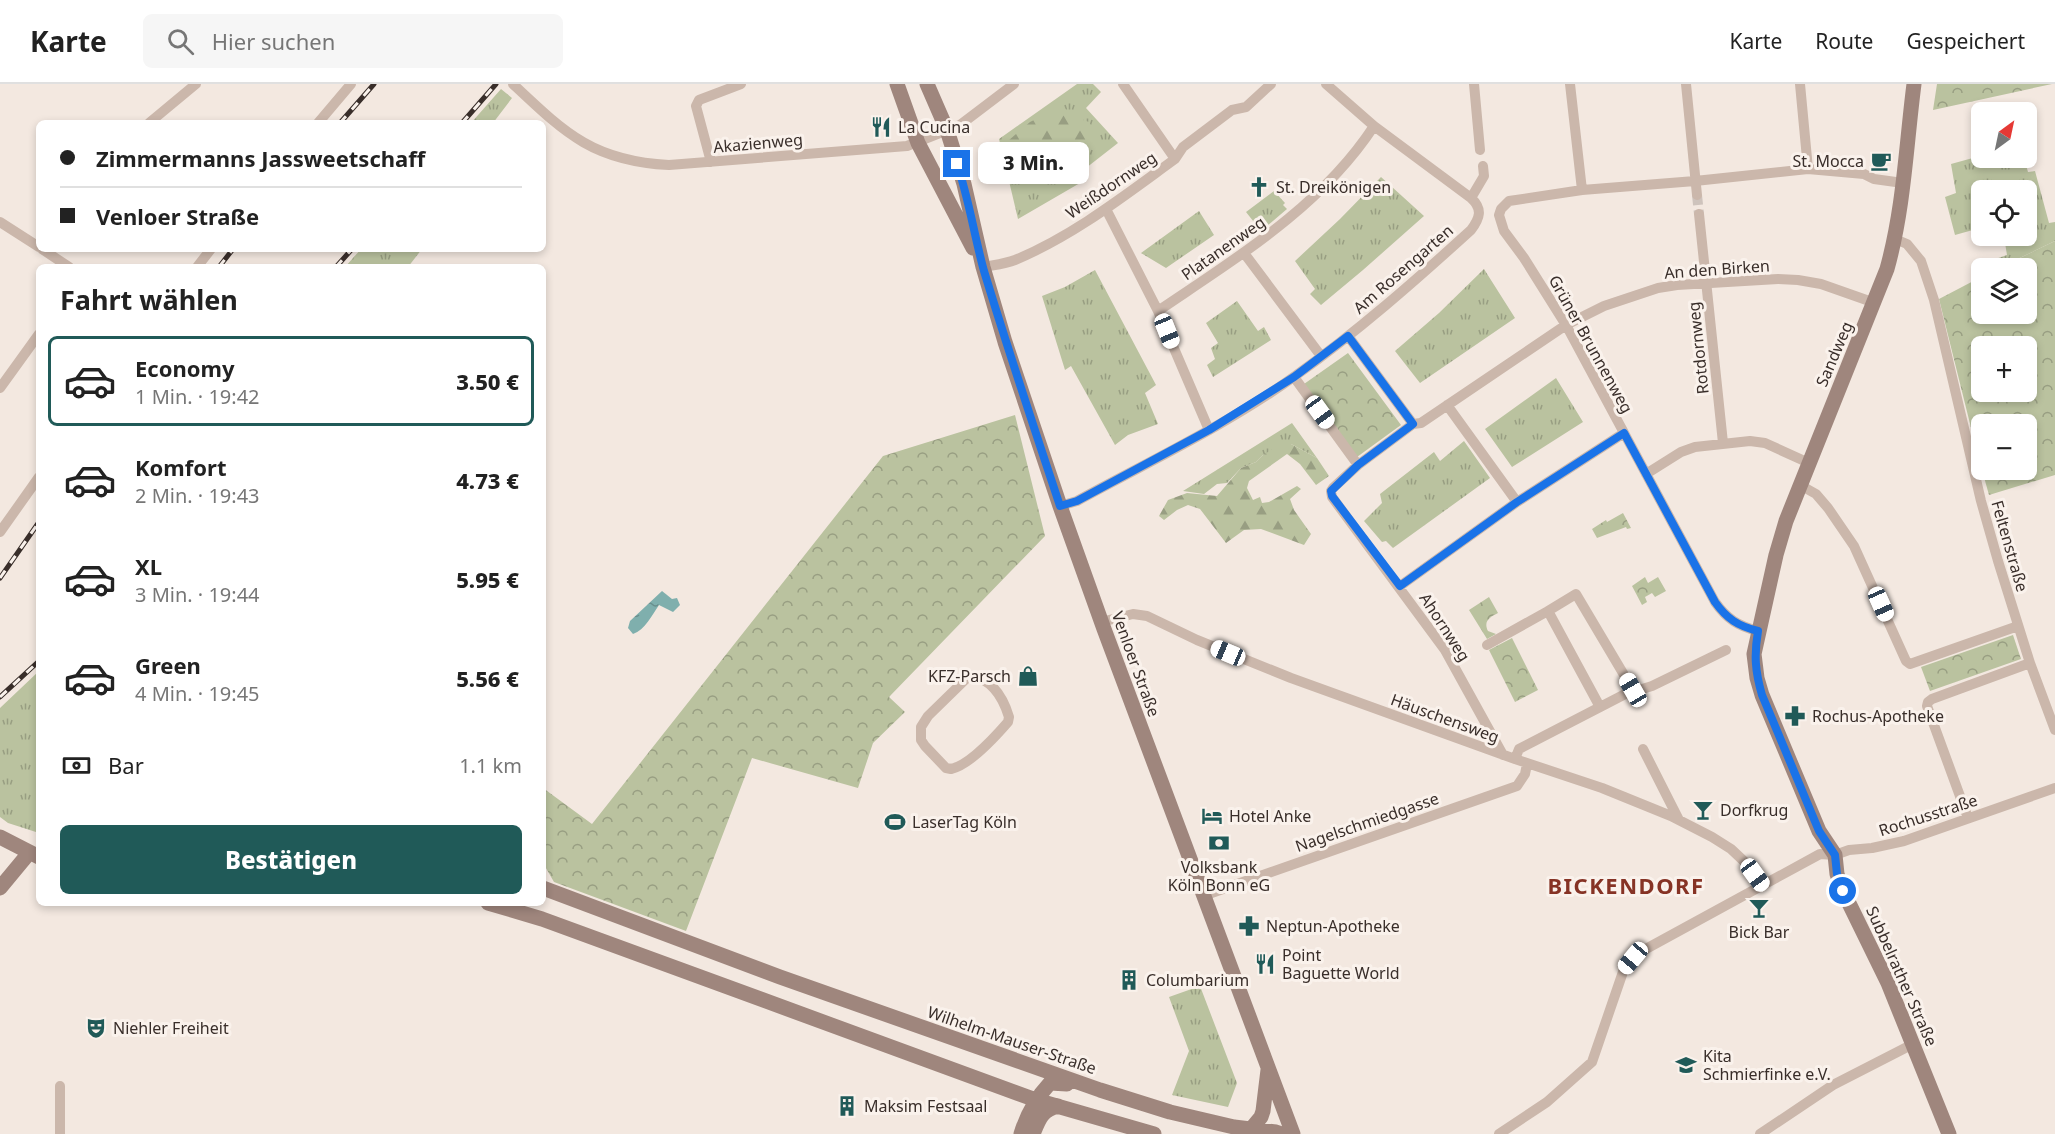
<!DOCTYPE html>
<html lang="de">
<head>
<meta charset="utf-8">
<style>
	:root { --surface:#fff; --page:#f6f6f6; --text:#222; --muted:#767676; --line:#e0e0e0; --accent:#205a58 }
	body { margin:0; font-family:"Noto Sans",sans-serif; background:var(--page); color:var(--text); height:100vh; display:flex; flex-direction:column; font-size:22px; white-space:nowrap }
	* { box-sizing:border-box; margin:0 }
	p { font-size:20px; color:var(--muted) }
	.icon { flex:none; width:33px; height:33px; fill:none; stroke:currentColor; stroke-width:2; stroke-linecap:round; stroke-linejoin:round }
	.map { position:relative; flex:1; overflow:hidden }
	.panel { position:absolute; left:36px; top:180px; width:510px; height:642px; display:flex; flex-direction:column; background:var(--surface); border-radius:9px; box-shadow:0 3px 9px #0003 }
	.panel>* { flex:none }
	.top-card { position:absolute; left:36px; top:36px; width:510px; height:132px; border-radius:9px; box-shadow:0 3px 9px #0003; display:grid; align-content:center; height:132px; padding:0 24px; background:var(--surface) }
	.needle { width:39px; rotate:33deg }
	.buttons { position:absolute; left:1971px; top:18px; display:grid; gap:12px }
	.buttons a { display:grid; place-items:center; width:66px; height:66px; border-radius:9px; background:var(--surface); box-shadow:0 3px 9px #0003; font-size:30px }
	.end { position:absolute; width:27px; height:27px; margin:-14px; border:8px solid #1a73e8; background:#fff; box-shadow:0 0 0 3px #fff }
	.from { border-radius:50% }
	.bubble { position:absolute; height:42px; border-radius:9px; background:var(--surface); box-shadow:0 3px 9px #0003; font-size:20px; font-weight:800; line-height:42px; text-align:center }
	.car { position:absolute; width:18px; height:36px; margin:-18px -9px; border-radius:8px; box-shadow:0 0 4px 2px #0007; background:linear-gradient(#fff 24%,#345 0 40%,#fff 0 76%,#345 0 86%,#fff 0) }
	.top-card b { display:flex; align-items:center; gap:21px; height:57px; font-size:22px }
	.top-card b+b { border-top:2px solid var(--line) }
	.top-card i { width:15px; height:15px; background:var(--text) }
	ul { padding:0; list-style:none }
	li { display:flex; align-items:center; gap:18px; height:90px; margin:0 12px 9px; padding:0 12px; border:3px solid transparent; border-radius:9px }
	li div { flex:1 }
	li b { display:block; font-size:22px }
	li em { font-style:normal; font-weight:800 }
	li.selected { border-color:var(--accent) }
	li>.icon { width:54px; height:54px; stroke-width:1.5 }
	h2 { padding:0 24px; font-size:27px; line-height:72px }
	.pay { display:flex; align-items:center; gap:15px; height:66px; padding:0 24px; font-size:22px }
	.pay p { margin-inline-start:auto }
	.button { display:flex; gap:12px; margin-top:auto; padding:12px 24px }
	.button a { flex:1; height:69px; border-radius:9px; background:var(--accent); color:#fff; font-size:24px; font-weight:800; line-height:69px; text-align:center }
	header { display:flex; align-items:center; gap:36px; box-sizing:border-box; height:84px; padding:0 30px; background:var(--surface); border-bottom:2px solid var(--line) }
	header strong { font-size:28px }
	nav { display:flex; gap:33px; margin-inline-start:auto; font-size:21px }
	.search { width:420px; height:54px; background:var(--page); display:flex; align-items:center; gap:15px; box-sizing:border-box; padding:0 21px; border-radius:9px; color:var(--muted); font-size:22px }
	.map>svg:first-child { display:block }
	.grass { fill:url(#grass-tufts) }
	.forest { fill:url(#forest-firs) }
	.park { fill:url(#park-crowns); fill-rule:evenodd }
	.water { fill:url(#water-ripples) }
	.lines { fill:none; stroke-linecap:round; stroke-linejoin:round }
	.street-tunnel { stroke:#cec3bc; stroke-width:10; stroke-dasharray:10 5; stroke-linecap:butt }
	.street { stroke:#cbb7ab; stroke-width:10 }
	.secondary { stroke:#9f867d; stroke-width:15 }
	.rail-casing { stroke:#392e2a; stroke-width:5 }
	.rail { stroke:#faf2ec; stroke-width:3; stroke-dasharray:9; stroke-linecap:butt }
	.route { stroke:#1a73e8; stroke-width:8 }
	.labels { text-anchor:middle; stroke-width:6; stroke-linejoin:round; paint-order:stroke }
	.poi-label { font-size:16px; fill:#392e2a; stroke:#faf2ec; text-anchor:start }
	.street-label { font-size:16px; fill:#392e2a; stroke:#faf2ec }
	.district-label { font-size:22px; font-weight:bold; letter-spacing:1.5px; fill:#863325; stroke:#faf2ec }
</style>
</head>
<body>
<header>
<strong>Karte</strong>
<div class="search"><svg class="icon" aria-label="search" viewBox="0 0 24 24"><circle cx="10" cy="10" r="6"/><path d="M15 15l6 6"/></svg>Hier suchen</div>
<nav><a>Karte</a><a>Route</a><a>Gespeichert</a></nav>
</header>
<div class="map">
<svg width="2055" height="1050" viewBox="0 0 2055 1050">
	<defs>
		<pattern id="grass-tufts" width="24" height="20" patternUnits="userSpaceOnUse" patternTransform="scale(1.5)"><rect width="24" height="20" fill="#bac29f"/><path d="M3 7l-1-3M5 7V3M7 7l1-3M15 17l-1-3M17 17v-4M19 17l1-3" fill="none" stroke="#989e82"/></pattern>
		<pattern id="forest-firs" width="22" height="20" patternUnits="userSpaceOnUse" patternTransform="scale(1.5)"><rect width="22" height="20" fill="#bac29f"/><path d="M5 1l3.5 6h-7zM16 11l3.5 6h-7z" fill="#989e82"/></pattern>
		<pattern id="park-crowns" width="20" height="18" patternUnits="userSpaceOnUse" patternTransform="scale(1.5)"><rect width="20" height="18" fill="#bac29f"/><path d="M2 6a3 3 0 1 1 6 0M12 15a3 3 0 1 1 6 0" fill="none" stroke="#989e82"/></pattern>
		<pattern id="water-ripples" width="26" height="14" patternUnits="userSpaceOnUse" patternTransform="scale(1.5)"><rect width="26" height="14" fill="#7fafad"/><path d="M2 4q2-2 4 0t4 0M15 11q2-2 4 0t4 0" fill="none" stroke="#698f8d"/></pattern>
	</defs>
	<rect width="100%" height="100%" fill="#f3e8e0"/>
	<path class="grass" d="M1077,0H1093L1101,8L1086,24L1118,59L1077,91L1080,99L1018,135L999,55Z
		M501,5L512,14L493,39H471Z
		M1981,63L1982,74H2024L2028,88L2035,87L2049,139L2055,138V157L1999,184H1985L1984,179L2007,171L2005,159L2016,154V152H2026V106H1982L1981,127L1976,128L1980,144L1955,151L1945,113L1956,109L1951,80L1980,72L1979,64Z
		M1381,93L1424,132L1363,186L1321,221L1310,210L1315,205L1295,177L1340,135Z
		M1274,107L1285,119L1283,121L1287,125L1261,147L1246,128Z
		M1199,127L1214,151L1166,184L1141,169Z
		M361,165H422L408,183H345Z
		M1484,185L1515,234L1420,299L1395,267L1439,229Z
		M1095,186L1156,301L1145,309L1158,340L1128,351L1115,361L1071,282L1065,286L1042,212L1065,203Z
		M1237,217L1258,247L1264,243L1271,256L1213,293L1207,281L1215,275L1211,264L1218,259L1206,239Z
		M1556,294L1583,338L1512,383L1485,345Z
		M1292,339L1317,374L1291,360L1263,371L1256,378L1241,384L1227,399L1217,400L1204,410L1183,407Z
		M1464,357L1490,394L1393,464L1386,457L1382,458L1364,437L1382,419L1380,410L1434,368L1440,377Z
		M39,587V749L8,739L0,733V624Z
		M1200,902L1237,999L1228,1023L1172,1011L1189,967L1169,913Z"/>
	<path class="forest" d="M1061,20L1072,32L1089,38L1099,55C1081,80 1072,92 1042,101L1008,57L1030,38L1048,29Z
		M1281,360H1291L1317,374L1329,392L1316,401L1300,380L1287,370L1249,397L1247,404L1253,416L1260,413L1262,419L1269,418L1297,402L1301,405L1290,415L1294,426L1311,450L1304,461L1261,445L1244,446L1226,459L1200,425L1188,421L1177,426L1164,436L1159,432L1168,416L1187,409L1217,412L1241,384L1256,378L1263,371Z"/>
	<path class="park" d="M1937,0H2052L1933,26Z
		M2055,157V391L1989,411L1982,386H2026V340H1982L1981,384L1939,215L1981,193L1982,230H2026V184H1999ZM1982,262H2026V308H1982Z
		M1348,269L1401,341L1357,373L1304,300Z
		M1015,331L1045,452L889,613L905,628L873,659L858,704L752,674L686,847L554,798L543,779V704L592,740L883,372Z
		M1623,429L1631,444L1627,445L1626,443L1597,454L1592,445L1606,436L1607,438Z
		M1645,493L1648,499L1658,493L1666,507L1655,513L1652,509L1645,513L1647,518L1642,521L1632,502Z
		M1489,513L1498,529C1490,533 1483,537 1488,547L1496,550L1487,555L1469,526Z
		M2013,551L2021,575L1930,607L1921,583Z
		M1512,554L1538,606L1515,618L1489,566Z"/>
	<path class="water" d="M662,507L672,515L677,514L680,521L673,528L659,521C652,531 645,546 633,550L628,544L630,537Z"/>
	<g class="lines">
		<path class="street-tunnel" d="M1697,111L1699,130"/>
		<path class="street" d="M513,0C565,49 593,77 669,81L907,62L960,41L1014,0
			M1123,0L1175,75
			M1474,0L1480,66
			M1570,0L1582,106
			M1686,0L1697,111
			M1800,0L1808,85
			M149,39L196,0
			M318,39L351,0
			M711,78L696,22L699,16L741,0
			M1471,114L1484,92L1483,82
			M1106,125L1158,227L1209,346
			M1699,130L1723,359
			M0,138L39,163
			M1895,155L1907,160L1921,177L1934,216L1981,417L1998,477L2030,579L2055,646
			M42,165L69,183
			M1244,169L1321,272
			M197,183L211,165
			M983,183C993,181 1005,180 1015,176C1073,152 1124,112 1175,75L1183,63L1232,26L1246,23L1271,0
			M1158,227C1236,174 1321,123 1374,42
			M1348,252L1413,340
			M1294,293L1358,381
			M0,304L39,250
			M1447,321L1517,418
			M1646,390L1681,368L1695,363L1750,357L1765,359L1809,379
			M1800,401L1816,410L1828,424L1854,462L1906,577L1910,580L2018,542
			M1060,422L1077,417C1150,377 1227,341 1295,292C1357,248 1415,197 1471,146C1480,134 1483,125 1471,114L1374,42L1326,0
			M0,448L39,393
			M1400,502L1517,418L1624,349
			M1101,538L1133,530L1147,532L1197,556L1291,594L1515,675L1602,704L1671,732L1712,753L1731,765L1748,781L1762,801
			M1758,547C1738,542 1727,535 1715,518L1566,241L1524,174L1504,147L1499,131L1501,125L1509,117L1582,106L1695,97L1808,85L1864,90L1874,95L1903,99
			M1487,561L1548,527
			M970,591C992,595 1003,613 1009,633L1008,638C995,653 970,681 951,685L946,684L925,662L921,656V643L928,632Z
			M1600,623L1548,527L1576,510L1633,606
			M1643,665L1679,736
			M1503,671L1445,566L1332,413L1331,407L1333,404L1358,381L1413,340L1421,339L1566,241L1604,222L1658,204L1677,201L1778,195L1798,196L1821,200L1875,219
			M1515,675L1519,665L1633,606H1639L1652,602L1726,566
			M1968,734L1927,622L1928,618L1932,615L2030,579
			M1203,812L1517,702L1525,690L1527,680
			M60,1050V1002
			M1499,1050L1547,1018L1592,978L1624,885L1633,874L1644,866L1820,770L1835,771L1849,766L1872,764L1904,757L2055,704
			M1760,1050L1833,1001L1913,960"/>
		<path class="secondary" d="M897,0L918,59L973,164
			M927,0L947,46L964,100L983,183L1005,258L1060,422L1104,545L1293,1050
			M1914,0C1906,62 1904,124 1887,185L1786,437L1776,471L1754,570L1757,594L1762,611L1819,747L1835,771L1837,790L1843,807L1888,899L1949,1050
			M0,753L39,773
			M0,804L29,769
			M543,804L780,893L1100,1006L1170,1028L1234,1043L1276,1048L1282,1050
			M488,819L542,835L1036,1016L1154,1050
			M1251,1045L1261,1033L1263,1027L1268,986
			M1021,1050C1027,1030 1036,1014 1050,999L1067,1000
			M1033,1050C1039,1035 1042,1026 1058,1022"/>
		<g class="rail-casing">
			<path id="rail" d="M340,39L374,0
				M462,39L496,0
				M219,183L233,165
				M336,183L352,165
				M0,494L39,438
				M0,613L39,577"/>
		</g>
		<use href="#rail" class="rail"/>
	</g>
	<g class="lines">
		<path class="route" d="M957,80C969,115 974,151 984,187C1008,266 1034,344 1060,422L1077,417L1209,346L1294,293L1348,252L1413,340L1358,381L1331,407L1332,412L1400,502L1517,418L1624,349L1715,518C1727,535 1738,542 1758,547C1754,571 1755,587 1762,611L1819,747L1835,771L1837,790L1843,807"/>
	</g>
	<defs>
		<g id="restaurant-bare" transform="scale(1.62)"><path d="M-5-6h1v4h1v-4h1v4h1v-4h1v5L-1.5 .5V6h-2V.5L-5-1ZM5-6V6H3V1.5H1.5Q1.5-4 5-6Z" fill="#205a58" stroke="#faf2ec" stroke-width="2.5" paint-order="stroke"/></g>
		<g id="cafe-bare" transform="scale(1.62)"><path d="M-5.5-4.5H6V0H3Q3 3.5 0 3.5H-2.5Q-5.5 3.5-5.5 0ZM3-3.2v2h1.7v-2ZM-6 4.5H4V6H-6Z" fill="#205a58" stroke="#faf2ec" stroke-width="2.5" paint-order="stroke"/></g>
		<g id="church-bare" transform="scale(1.62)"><path d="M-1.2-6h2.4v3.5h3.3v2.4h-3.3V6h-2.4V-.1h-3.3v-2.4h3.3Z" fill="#205a58" stroke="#faf2ec" stroke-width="2.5" paint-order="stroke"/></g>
		<g id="shop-bare" transform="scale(1.62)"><path d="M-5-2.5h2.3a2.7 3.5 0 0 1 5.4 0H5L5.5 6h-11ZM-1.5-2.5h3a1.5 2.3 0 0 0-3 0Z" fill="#205a58" stroke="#faf2ec" stroke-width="2.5" paint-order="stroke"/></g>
		<g id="pharmacy-bare" transform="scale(1.62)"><path d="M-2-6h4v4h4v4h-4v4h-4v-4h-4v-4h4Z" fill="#205a58" stroke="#faf2ec" stroke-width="2.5" paint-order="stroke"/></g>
		<g id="bar-bare" transform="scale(1.62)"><path d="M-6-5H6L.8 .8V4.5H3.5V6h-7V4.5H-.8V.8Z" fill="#205a58" stroke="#faf2ec" stroke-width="2.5" paint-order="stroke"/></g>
		<g id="hotel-bare" transform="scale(1.62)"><path d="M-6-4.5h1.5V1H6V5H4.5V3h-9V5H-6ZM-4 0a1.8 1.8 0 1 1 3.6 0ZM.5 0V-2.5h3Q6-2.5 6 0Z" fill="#205a58" stroke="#faf2ec" stroke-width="2.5" paint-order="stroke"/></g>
		<g id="stadium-bare" transform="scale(1.62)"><path d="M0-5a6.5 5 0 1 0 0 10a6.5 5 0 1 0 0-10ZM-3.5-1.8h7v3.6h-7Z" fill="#205a58" stroke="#faf2ec" stroke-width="2.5" paint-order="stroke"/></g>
		<g id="bank-bare" transform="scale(1.62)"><path d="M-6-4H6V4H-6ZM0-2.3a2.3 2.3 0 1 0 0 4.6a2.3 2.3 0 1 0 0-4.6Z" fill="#205a58" stroke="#faf2ec" stroke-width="2.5" paint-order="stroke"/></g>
		<g id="building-bare" transform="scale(1.62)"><path d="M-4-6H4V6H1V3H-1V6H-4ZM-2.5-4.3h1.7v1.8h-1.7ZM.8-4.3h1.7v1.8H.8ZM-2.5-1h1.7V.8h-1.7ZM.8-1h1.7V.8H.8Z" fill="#205a58" stroke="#faf2ec" stroke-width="2.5" paint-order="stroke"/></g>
		<g id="theatre-bare" transform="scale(1.62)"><path d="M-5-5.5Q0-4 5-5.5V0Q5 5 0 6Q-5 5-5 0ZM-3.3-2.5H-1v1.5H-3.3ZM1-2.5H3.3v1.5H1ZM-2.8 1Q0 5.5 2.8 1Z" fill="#205a58" stroke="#faf2ec" stroke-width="2.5" paint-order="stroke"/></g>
		<g id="school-bare" transform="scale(1.62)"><path d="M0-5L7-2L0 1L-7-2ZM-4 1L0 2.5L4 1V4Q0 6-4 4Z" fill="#205a58" stroke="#faf2ec" stroke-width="2.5" paint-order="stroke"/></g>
	</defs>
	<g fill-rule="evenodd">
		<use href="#restaurant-bare" x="881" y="43"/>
		<use href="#cafe-bare" x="1881" y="77"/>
		<use href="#church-bare" x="1259" y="103"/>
		<use href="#shop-bare" x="1028" y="592"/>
		<use href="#pharmacy-bare" x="1795" y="632"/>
		<use href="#bar-bare" x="1703" y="726"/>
		<use href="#hotel-bare" x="1212" y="732"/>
		<use href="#stadium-bare" x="895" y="738"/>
		<use href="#bank-bare" x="1219" y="759"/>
		<use href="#bar-bare" x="1759" y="824"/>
		<use href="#pharmacy-bare" x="1249" y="842"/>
		<use href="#restaurant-bare" x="1265" y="880"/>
		<use href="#building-bare" x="1129" y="896"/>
		<use href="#theatre-bare" x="96" y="944"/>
		<use href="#school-bare" x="1686" y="981"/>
		<use href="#building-bare" x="847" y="1022"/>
	</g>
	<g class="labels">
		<g class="poi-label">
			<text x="898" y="49">La Cucina</text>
			<text x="1864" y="83" text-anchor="end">St. Mocca</text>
			<text x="1276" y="109">St. Dreikönigen</text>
			<text x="1011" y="598" text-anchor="end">KFZ-Parsch</text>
			<text x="1812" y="638">Rochus-Apotheke</text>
			<text x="1720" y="732">Dorfkrug</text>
			<text x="1229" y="738">Hotel Anke</text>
			<text x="912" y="744">LaserTag Köln</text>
			<text x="1219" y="789" text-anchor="middle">Volksbank<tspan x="1219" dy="18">Köln Bonn eG</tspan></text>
			<text x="1266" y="848">Neptun-Apotheke</text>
			<text x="1759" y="854" text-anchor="middle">Bick Bar</text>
			<text x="1282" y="877">Point<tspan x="1282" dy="18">Baguette World</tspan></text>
			<text x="1146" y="902">Columbarium</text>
			<text x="113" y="950">Niehler Freiheit</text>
			<text x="1703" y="978">Kita<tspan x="1703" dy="18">Schmierfinke e.V.</tspan></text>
			<text x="864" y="1028">Maksim Festsaal</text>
		</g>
		<g class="street-label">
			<text transform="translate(758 59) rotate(-5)" y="6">Akazienweg</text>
			<text transform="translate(1111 101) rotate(-34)" y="6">Weißdornweg</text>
			<text transform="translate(1223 164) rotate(-35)" y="6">Platanenweg</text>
			<text transform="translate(1403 185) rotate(-41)" y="6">Am Rosengarten</text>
			<text transform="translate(1717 185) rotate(-4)" y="6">An den Birken</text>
			<text transform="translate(1591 260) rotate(61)" y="6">Grüner Brunnenweg</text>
			<text transform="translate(1698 264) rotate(-96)" y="6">Rotdornweg</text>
			<text transform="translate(1834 270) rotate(-67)" y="6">Sandweg</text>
			<text transform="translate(2010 462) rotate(74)" y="6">Feltenstraße</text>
			<text transform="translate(1445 543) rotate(57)" y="6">Ahornweg</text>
			<text transform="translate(1136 580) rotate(70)" y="6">Venloer Straße</text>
			<text transform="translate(1445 634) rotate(20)" y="6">Häuschensweg</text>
			<text transform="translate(1928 731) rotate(-18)" y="6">Rochusstraße</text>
			<text transform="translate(1367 738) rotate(-19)" y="6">Nagelschmiedgasse</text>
			<text transform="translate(1902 892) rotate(66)" y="6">Subbelrather Straße</text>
			<text transform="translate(1012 956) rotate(19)" y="6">Wilhelm-Mauser-Straße</text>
		</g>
		<g class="district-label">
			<text x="1626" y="810">BICKENDORF</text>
		</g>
	</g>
</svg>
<div class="buttons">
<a><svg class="needle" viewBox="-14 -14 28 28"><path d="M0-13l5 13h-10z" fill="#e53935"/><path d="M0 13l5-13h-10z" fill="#767676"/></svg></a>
<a><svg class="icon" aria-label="locate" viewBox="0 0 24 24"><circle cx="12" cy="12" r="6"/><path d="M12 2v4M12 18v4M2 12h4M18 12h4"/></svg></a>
<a><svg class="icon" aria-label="layers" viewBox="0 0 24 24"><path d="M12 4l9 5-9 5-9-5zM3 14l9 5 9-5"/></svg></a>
<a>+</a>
<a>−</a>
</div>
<i class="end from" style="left:1843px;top:807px"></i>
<i class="end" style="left:957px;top:80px"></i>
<div class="bubble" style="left:978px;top:58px;width:111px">3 Min.</div>
<i class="car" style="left:1167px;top:247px;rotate:158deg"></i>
<i class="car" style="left:1320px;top:328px;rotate:144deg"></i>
<i class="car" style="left:1881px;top:520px;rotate:156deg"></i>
<i class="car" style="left:1228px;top:569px;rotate:293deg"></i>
<i class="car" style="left:1633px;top:606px;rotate:330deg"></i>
<i class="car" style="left:1755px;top:791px;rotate:144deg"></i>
<i class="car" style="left:1633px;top:874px;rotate:220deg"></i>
<div class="top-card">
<b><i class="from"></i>Zimmermanns Jassweetschaff</b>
<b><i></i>Venloer Straße</b>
</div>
<section class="panel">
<h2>Fahrt wählen</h2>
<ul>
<li class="selected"><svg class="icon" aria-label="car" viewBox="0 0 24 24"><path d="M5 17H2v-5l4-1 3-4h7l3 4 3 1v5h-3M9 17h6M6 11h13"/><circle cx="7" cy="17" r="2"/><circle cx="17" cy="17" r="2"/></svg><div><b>Economy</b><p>1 Min. · 19:42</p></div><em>3.50 €</em></li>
<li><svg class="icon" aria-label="car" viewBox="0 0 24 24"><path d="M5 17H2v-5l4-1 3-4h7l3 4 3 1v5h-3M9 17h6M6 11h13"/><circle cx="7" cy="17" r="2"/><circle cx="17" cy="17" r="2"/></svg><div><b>Komfort</b><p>2 Min. · 19:43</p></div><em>4.73 €</em></li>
<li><svg class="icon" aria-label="car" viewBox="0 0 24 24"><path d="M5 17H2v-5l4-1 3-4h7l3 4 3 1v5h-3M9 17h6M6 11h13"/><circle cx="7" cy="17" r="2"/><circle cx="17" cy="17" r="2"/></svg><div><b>XL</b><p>3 Min. · 19:44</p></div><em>5.95 €</em></li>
<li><svg class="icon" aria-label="car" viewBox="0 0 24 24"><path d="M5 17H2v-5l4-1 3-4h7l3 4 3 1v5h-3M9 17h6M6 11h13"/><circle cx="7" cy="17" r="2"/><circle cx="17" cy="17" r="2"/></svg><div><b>Green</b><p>4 Min. · 19:45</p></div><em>5.56 €</em></li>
</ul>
<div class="pay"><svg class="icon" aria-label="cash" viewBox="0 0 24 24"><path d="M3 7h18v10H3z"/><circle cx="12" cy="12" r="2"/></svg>Bar<p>1.1 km</p></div>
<div class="button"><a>Bestätigen</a></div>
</section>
</div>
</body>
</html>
